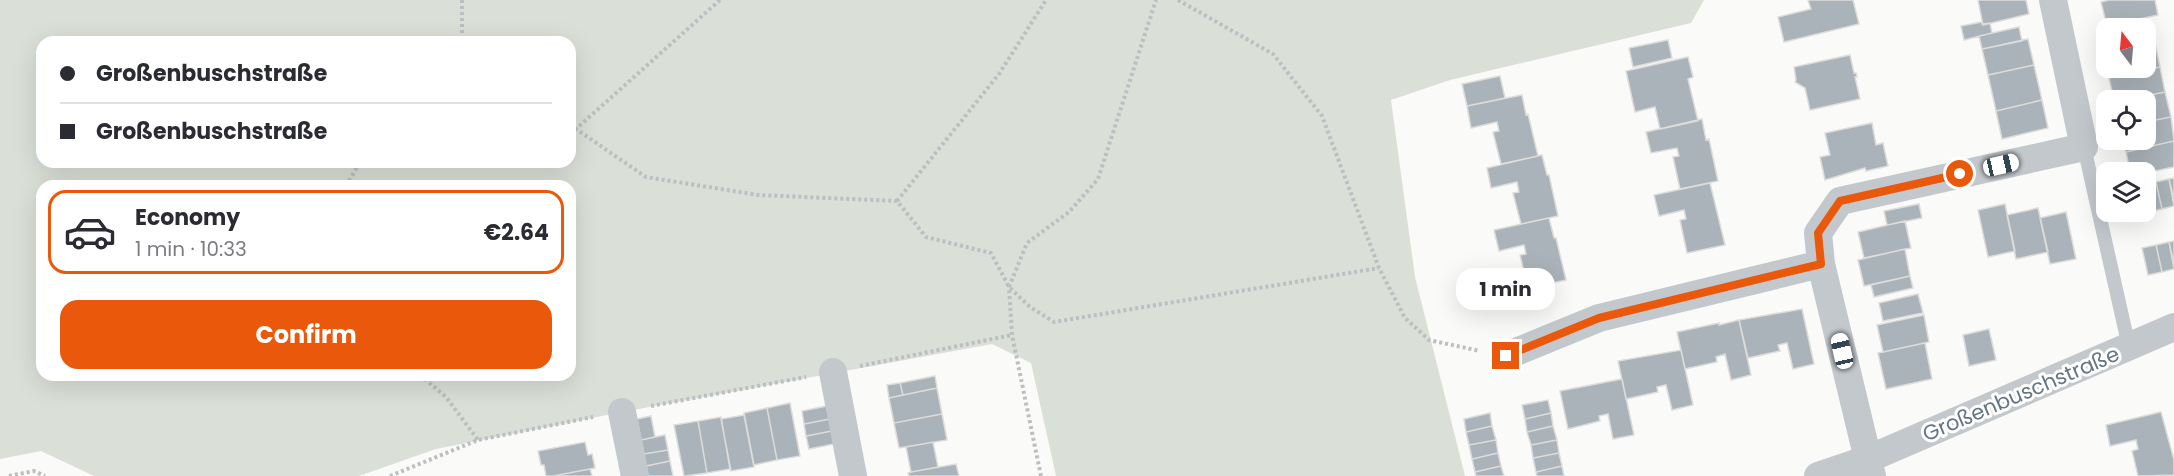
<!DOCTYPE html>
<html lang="en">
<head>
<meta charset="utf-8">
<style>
	:root { --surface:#fff; --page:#f2f2f3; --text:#2b2b33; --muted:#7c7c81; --line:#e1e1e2; --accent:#ea580c }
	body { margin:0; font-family:Poppins,sans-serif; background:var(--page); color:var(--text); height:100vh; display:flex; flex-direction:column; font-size:22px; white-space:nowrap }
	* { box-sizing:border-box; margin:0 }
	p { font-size:20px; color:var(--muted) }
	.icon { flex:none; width:33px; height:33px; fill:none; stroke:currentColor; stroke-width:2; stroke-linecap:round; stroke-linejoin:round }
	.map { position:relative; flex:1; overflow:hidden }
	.details { position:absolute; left:36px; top:180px; width:540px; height:201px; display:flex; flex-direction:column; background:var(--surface); border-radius:18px; box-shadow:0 6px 24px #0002 }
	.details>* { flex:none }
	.hud { position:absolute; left:36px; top:36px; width:540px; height:132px; border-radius:18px; box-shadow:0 6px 24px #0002; display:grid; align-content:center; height:132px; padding:0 24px; background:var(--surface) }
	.needle { width:39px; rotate:344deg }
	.buttons { position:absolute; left:2096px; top:18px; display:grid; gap:12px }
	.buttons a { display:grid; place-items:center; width:60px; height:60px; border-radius:12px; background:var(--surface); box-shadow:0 6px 24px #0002; font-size:30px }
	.end { position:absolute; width:27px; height:27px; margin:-14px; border:8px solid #ea580c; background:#fff; box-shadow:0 0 0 3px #fff }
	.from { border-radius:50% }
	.bubble { position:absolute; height:42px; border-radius:18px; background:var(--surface); box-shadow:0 6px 24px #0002; font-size:20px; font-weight:700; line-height:42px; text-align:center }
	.car { position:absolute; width:18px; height:36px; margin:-18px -9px; border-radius:8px; box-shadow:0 0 4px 2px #0007; background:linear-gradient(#fff 24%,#345 0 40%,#fff 0 76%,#345 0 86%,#fff 0) }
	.hud b { display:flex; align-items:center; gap:21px; height:57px; font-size:22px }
	.hud b+b { border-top:2px solid var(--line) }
	.hud i { width:15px; height:15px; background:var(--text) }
	ul { padding:10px 0 0; list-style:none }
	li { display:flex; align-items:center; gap:18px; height:84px; margin:0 12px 9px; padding:0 12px; border:3px solid var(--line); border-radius:18px }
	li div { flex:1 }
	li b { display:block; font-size:22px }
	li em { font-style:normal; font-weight:700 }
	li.current { border-color:var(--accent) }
	li>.icon { width:54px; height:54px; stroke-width:1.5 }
	.action { display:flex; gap:12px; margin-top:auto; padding:12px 24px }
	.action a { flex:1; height:69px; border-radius:18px; background:var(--accent); color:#fff; font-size:24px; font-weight:700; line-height:69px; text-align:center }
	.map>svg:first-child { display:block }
	.green { fill:#dadfd7; fill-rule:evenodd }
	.building { fill:#aab3b9; stroke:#dcdcda; stroke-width:1.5 }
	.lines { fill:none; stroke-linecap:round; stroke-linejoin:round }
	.path { stroke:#bbbfc2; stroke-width:4; stroke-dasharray:3 3; stroke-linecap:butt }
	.lane { stroke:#c3c8cc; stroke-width:14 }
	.street { stroke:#c3c8cc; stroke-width:28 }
	.route { stroke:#ea580c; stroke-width:8 }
	.labels { text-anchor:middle; stroke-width:6; stroke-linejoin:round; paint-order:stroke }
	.street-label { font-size:21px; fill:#657683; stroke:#fff }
</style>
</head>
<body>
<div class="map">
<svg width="2174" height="476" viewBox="0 0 2174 476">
	<rect width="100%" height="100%" fill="#fafaf8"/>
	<path class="green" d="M0,0H1704L1691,23L1450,80L1391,100L1415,277L1465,476H1056L1031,363L992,344L622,412L436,449L359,476H94L41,451L0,459ZM42,42H570V162H42ZM42,186H570V375H42Z"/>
	<path class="building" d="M1808,0H1853L1859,24L1784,42L1778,17L1811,9Z
		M1978,0H2026L2029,14L1983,25Z
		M2109,0H2155L2158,15L2107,26L2101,2Z
		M1982,22V24L1990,23L1992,33L1964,40L1961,26Z
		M2019,27L2022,41L1982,49L1979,36Z
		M2028,39L2034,65L1988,75L1982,49Z
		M1668,40L1672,58L1633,67L1629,48Z
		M2155,43L2160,67L2109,78L2107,68H2145V45Z
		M1850,55L1854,73H1856L1857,77H1855L1860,99L1810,110L1805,88L1795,82L1796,80L1794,67Z
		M1688,57L1693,77L1688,79L1698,121L1660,129L1655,107L1635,112L1626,71Z
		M2034,65L2042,100L1996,111L1988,75Z
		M2160,67L2165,92L2126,100H2114L2109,78Z
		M1500,76L1505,98L1467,106L1462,84Z
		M2165,92L2171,117L2145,122V100H2126Z
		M1522,95L1526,115L1528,114L1538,156L1501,164L1493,132L1499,131L1497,122L1471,128L1467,106Z
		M2042,100L2048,128L2002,139L1996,111Z
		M2171,117L2174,141L2126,152L2123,140H2145V122Z
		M1702,119L1706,140L1709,139L1718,181L1680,189L1673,157L1679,156L1677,148L1651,153L1646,132Z
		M1872,123L1876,145L1883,143L1888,166L1866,171L1865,168L1825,180L1820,157L1830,155L1825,133Z
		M2174,141V167L2145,173L2130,172L2126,152Z
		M1542,155L1547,175H1549L1558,216L1521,224L1513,193L1519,192L1517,182L1491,188L1487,168Z
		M2174,178V199L2169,179Z
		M2169,179L2174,206L2162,209L2156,182Z
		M2156,182L2162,209L2149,212L2145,184Z
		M1710,183L1725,245L1687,253L1680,220L1686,219L1684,210L1659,216L1654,195Z
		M2145,196L2149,212L2135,215L2134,212H2145Z
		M1919,204L1922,218L1887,225L1884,211Z
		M2005,204L2015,251L1988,257L1978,210Z
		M2038,208L2048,252L2016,259L2007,215Z
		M2066,212L2076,259L2050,264L2040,218Z
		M2120,212H2134L2135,215L2122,218Z
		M1549,218L1554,238H1556L1566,280L1528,288L1520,255L1526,254L1524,245L1499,251L1494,230Z
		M1905,221L1911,248L1864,258L1858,232Z
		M2174,241V264L2169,242Z
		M2169,242L2174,269L2162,272L2156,245Z
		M2156,245L2162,272L2148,275L2142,248Z
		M1905,249L1910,276L1864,286L1858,260Z
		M1910,276L1913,288L1874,297L1871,285Z
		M1918,294L1923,313L1883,321L1879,303Z
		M1802,309L1814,364L1793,369L1787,343L1778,345L1780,351L1748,358L1739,320Z
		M1924,315L1929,342L1883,352L1877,325Z
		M1739,320L1751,375L1731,380L1725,354L1716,357L1717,362L1685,369L1677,332L1719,323V325Z
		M1989,329L1996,360L1969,366L1963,335Z
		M1925,343L1932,379L1886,389L1878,353Z
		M1681,350L1693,405L1672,410L1666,385L1657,387L1658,392L1626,399L1618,361Z
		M935,376L937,388L903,395L900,383Z
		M1622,379L1634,435L1613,439L1608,414L1599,416L1600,421L1568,429L1560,391Z
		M900,383L903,395L889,398L887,385Z
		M937,388L942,414L894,423L889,398Z
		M1548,400L1551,413L1525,419L1522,405Z
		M790,403L800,456L777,460L767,408Z
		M827,406L830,419L804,424L802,411Z
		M767,408L777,460L754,465L744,413Z
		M2161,412L2174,460V475L2138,476L2132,451L2138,449L2136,440L2110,446L2106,425Z
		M1490,413L1492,426L1466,432L1464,419Z
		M1551,413L1553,426L1527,432L1525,419Z
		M942,414L947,440L899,448L894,423Z
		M744,415L754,467L731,471L721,419Z
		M651,416L655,437L641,440L637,419Z
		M721,417L730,469L707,473L698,421Z
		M830,419L832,431L806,436L804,424Z
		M698,421L707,473L684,476L674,425Z
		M1492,426L1496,440L1469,445L1466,432Z
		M1553,426L1557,440L1531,445L1527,432Z
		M832,431L834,444L809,449L806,436Z
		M665,435L668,450L644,454L641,440Z
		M1496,440L1498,453L1472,459L1469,445Z
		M1557,440L1559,453L1533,458L1531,445Z
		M585,442L588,455L592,454L595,468L553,476H546L544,465H541L538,451Z
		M933,442L938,467L911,472L906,447Z
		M668,450L670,461L646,466L644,454Z
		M1498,453L1501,466L1475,472L1472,459Z
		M1559,453L1562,466L1536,472L1533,458Z
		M670,461L673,476H648L646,466Z
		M956,464L959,476H909L908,473L911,472Z
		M1501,466L1504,476H1476L1475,472Z
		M1562,466L1564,476H1537L1536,472Z
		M590,469L592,476H553Z"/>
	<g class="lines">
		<path class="path" d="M462,0V39L464,42
			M720,0L576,129L646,177L758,195L897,201L926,237L991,253L1009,287L1030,307L1054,322L1379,268
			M1178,0L1273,54L1322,116L1379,268L1405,318L1429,340L1480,351
			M570,125L576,129
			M346,186L360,162
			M897,201L999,74L1046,0
			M860,366L1012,335
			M420,375L446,397L478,440
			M651,406L806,377
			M9,476L34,471L45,476
			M390,476L478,440L593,417
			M1041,476L1012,335L1009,287L1027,243L1069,212L1098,179L1156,0"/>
		<path class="lane" d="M2084,147L2129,347"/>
		<path class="street" d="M1506,356L1599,318L1821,264
			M833,372L853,476
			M622,412L635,476
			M1818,476L1868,459L2174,327
			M1872,476L1821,264L1818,233L1840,201L2084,147L2053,0"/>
	</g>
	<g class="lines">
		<path class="route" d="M1506,356L1599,318L1821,264L1818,233L1840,201L1960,174"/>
	</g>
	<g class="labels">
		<g class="street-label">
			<text transform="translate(2021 394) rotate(-23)" y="7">Großenbuschstraße</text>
		</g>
	</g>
</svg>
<div class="buttons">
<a><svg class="needle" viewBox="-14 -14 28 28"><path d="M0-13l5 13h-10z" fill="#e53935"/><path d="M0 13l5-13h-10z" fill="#7c7c81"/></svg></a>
<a><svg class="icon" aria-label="locate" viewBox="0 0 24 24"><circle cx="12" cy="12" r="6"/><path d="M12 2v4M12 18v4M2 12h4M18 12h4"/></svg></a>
<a><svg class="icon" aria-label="layers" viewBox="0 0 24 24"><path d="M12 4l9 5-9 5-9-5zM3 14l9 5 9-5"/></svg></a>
</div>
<i class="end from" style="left:1960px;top:174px"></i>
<i class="end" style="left:1506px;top:356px"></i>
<div class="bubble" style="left:1456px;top:268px;width:99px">1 min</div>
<i class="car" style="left:2001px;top:165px;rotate:77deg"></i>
<i class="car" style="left:1842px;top:351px;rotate:347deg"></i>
<div class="hud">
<b><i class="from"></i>Großenbuschstraße</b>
<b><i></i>Großenbuschstraße</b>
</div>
<section class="details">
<ul>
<li class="current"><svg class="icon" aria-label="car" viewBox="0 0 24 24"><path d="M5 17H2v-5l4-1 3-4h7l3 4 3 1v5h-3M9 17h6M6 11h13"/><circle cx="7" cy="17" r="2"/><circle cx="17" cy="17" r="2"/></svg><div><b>Economy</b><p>1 min · 10:33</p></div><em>€2.64</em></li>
</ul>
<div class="action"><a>Confirm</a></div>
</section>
</div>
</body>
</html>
